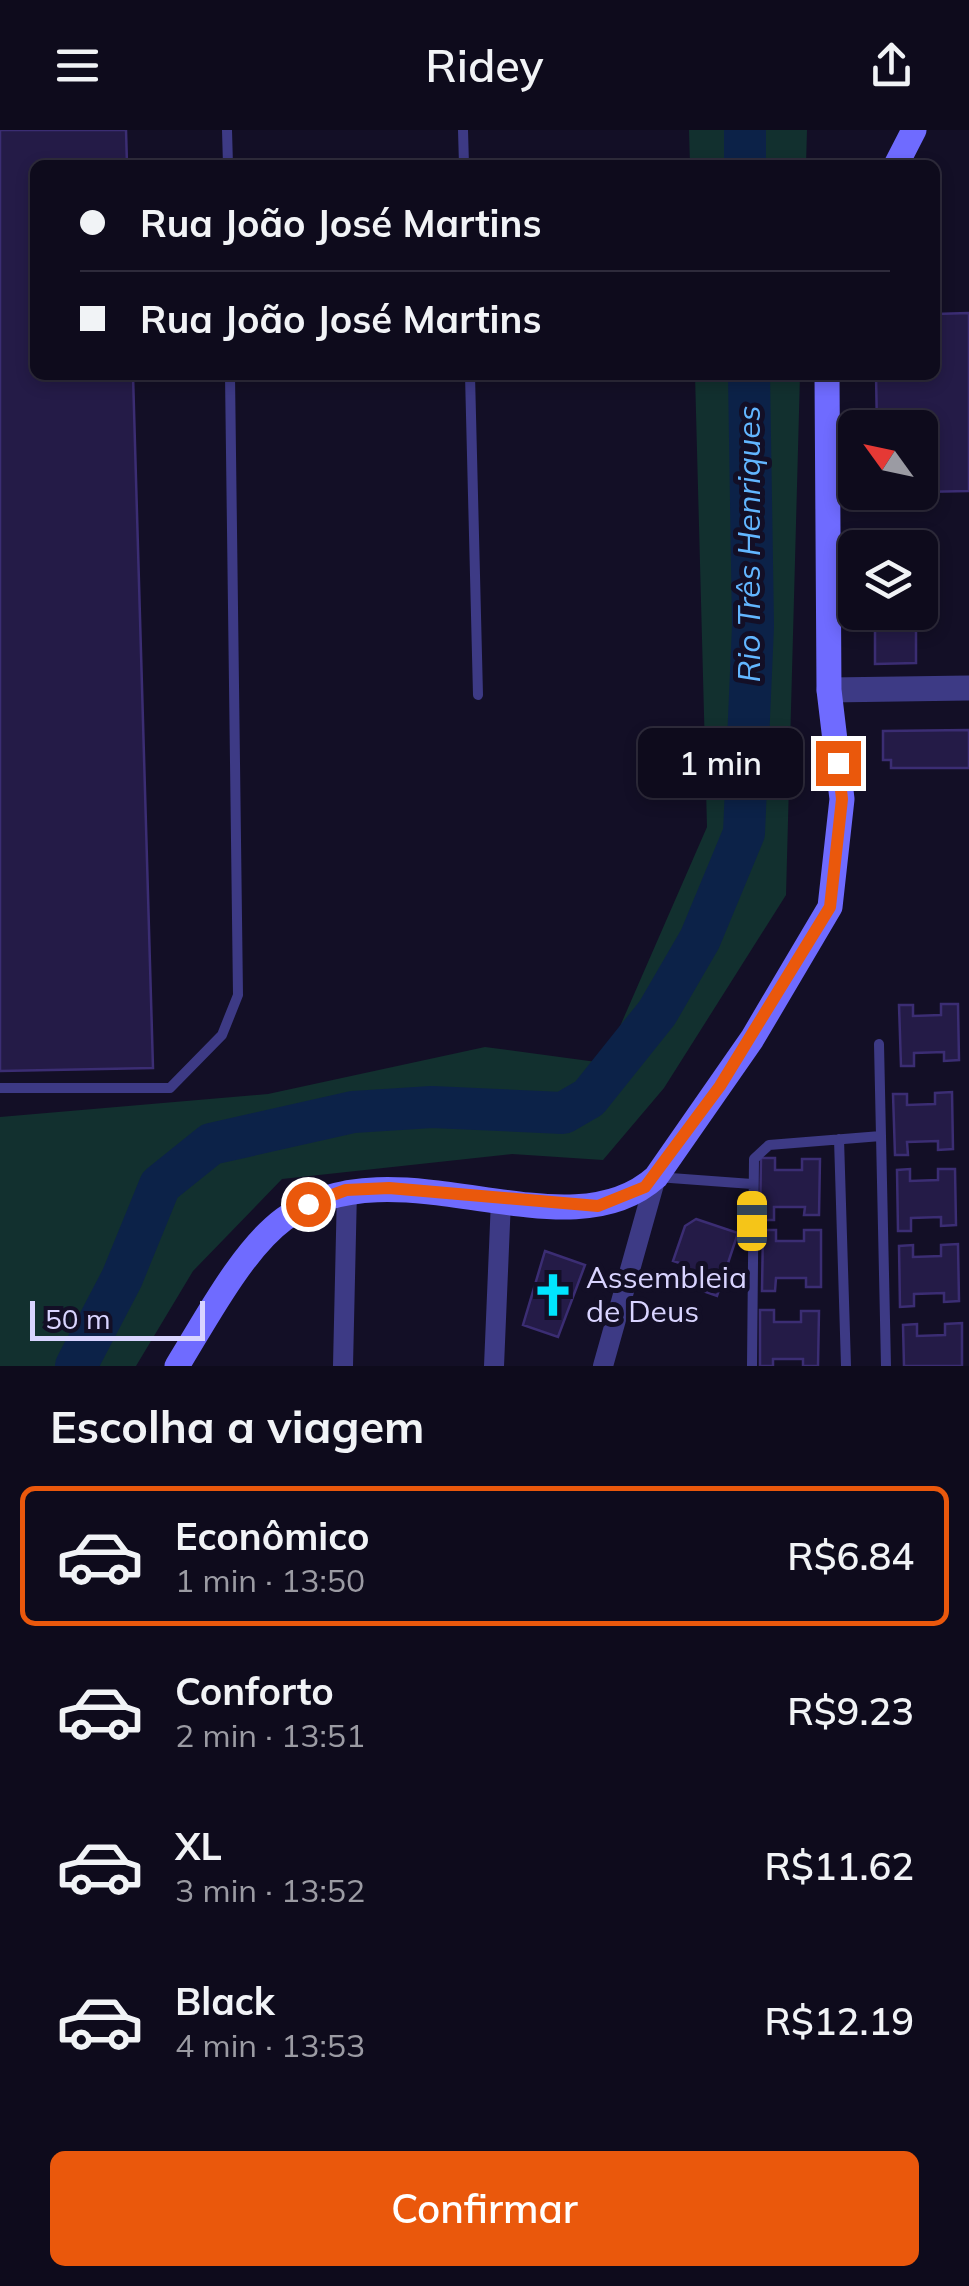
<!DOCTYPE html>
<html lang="pt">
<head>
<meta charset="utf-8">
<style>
	:root { --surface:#0e0b1c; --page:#1c1929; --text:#f1f3f6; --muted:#9b9ba3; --line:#2e2b3b; --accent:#ea580c }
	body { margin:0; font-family:Mulish,sans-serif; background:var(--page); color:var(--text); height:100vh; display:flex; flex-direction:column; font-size:38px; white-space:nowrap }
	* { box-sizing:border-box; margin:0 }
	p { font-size:32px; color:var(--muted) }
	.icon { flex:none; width:55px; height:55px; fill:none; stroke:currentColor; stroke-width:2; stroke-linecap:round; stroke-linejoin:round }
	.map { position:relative; height:1236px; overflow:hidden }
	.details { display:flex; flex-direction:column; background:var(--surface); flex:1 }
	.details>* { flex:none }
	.hud { position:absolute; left:30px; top:30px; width:910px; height:220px; border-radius:15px; box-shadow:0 5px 15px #0003,0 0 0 2px var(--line); display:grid; align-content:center; height:220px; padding:0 50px; background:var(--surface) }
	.needle { width:65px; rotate:303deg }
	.buttons { position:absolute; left:838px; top:280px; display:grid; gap:20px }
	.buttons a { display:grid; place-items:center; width:100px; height:100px; border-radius:15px; background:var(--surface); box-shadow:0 5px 15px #0003,0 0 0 2px var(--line); font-size:50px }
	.scale { position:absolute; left:30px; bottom:25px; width:175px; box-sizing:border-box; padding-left:10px; border:5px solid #d9d4ff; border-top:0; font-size:28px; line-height:35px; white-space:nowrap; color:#d9d4ff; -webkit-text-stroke:8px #130f26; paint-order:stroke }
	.end { position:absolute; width:45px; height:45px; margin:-22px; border:12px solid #ea580c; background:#fff; box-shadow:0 0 0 5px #fff }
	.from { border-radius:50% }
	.bubble { position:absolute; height:70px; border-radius:15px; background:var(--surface); box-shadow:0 5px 15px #0003,0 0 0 2px var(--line); font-size:32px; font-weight:600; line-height:70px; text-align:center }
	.car { position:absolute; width:30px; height:60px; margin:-30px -15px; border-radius:12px; box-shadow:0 0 8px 2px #0007; background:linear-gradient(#f5c518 24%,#345 0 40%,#f5c518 0 76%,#345 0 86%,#f5c518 0) }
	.hud b { display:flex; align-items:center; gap:35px; height:95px; font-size:38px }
	.hud b+b { border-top:2px solid var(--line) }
	.hud i { width:25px; height:25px; background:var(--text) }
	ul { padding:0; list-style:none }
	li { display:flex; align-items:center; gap:30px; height:140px; margin:0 20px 15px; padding:0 30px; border:5px solid transparent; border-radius:15px }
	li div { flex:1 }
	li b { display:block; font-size:38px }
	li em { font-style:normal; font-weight:600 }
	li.current { border-color:var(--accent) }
	li>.icon { width:90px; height:90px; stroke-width:1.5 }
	h2 { padding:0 50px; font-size:45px; line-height:120px }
	.cta { display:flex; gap:20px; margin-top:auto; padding:20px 50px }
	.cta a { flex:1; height:115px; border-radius:15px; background:var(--accent); color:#fff; font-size:40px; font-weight:600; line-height:115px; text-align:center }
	header { display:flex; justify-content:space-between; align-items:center; height:130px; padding:0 50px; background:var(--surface); font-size:45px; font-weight:600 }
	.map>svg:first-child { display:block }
	.green { fill:#12302f }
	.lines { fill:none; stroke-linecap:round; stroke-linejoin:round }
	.river { stroke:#0c2248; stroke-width:42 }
	.building { fill:#241b47; stroke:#3b2d73; stroke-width:2.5 }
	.service { stroke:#3d3a85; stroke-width:10 }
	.minor { stroke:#3d3a85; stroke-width:20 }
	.tertiary { stroke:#3d3a85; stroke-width:25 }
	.secondary { stroke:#6f6bff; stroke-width:25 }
	.route { stroke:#ea580c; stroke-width:12 }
	.labels { text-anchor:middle; stroke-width:10; stroke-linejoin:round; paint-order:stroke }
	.poi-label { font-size:30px; fill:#d9d4ff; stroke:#130f26; text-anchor:start }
	.water-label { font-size:32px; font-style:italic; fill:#62b6ff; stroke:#130f26 }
</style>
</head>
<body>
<header><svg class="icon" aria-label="menu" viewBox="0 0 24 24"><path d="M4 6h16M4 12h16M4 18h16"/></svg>Ridey<svg class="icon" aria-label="share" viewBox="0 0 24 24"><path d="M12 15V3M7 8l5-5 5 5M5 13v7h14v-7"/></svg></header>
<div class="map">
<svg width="969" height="1236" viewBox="0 0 969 1236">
	<rect width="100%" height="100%" fill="#130f26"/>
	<path class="green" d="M689,0H807L806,35H690Z
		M695,245H800L786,765L664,958L603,1030L512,1024L282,1049L193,1141L136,1236H0V987L268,964L485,917L604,933L707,697Z"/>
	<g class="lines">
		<path class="river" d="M745,0V35
			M76,1236L122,1148L160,1055L211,1014L353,982L432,977L563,983L589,968L657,883L700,809L744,703L753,496L749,245"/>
	</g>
	<path class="building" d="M0,0H126L127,35H35V245H133L153,938L0,941Z
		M969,183V361L920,362V298H877L876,245H935V184Z
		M875,482H892V492H916V533L875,534Z
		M969,600V638H891V630H883V601Z
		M941,874H958L959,930L944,931V922L914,923V936H901L899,875H913V886L941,885Z
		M952,962L953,1019L938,1020V1011L907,1012L908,1025H895L893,964H907V975L935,974V963Z
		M761,1028H775V1040H802V1029H820L819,1085H804L805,1077H774V1090H760Z
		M910,1039V1051L938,1050V1039H955L956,1095L941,1096V1087L911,1088V1101H898L897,1040Z
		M696,1089L738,1103L717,1166L680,1153L686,1135L673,1131L685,1096Z
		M763,1100H776V1111H804V1100H821V1157H806V1148H776L775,1161H762Z
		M958,1114L959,1171L944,1172V1163L914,1164V1176L900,1177L899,1116L913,1115V1127L941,1126V1115Z
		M545,1121L585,1135L558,1207L523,1195Z
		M760,1180H774V1192H801V1181H819L818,1236H803V1229H773V1236H760Z
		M962,1193V1236H904L903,1195L917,1194V1206L945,1205V1194Z"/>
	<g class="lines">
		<path class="service" d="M227,0L228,35
			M463,0L464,35
			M470,245L478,565
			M879,914L886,1236
			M0,958H170L222,905L238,865L230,245
			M839,1009L846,1236
			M657,1047L752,1054
			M752,1236L754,1029L769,1015L881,1006"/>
		<path class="minor" d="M343,1236L347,1060
			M494,1236L501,1070
			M603,1236L656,1047"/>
		<path class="tertiary" d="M829,560L969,558"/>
		<path class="secondary" d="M896,35L914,0
			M177,1236C205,1191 242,1120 284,1089C396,1008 565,1129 656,1047L752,909L830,777L842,669L829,560L827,245"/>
	</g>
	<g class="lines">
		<path class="route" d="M308,1074L346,1060L389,1058L598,1076L645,1057L720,956L830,777L842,669L838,633"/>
	</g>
	<defs>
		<g id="church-bare" transform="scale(3.45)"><path d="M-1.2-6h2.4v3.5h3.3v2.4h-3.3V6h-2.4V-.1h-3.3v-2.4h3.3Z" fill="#00e5ff" stroke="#130f26" stroke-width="2.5" paint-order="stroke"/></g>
	</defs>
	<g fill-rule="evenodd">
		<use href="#church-bare" x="553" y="1165"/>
	</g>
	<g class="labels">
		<g class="poi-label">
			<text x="586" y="1158">Assembleia<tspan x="586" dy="34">de Deus</tspan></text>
		</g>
		<g class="water-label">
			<text transform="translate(749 414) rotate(-90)" y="11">Rio Três Henriques</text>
		</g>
	</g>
</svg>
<div class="buttons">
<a><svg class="needle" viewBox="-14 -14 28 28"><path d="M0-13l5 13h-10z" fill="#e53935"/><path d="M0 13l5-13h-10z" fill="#9b9ba3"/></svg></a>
<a><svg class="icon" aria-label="layers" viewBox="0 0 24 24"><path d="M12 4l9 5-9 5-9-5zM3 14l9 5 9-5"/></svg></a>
</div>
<div class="scale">50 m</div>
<i class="end from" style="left:308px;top:1074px"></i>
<i class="end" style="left:838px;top:633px"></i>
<div class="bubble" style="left:638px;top:598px;width:165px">1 min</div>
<i class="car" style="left:752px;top:1091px;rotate:0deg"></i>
<div class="hud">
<b><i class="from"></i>Rua João José Martins</b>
<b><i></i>Rua João José Martins</b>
</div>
</div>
<section class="details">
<h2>Escolha a viagem</h2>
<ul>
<li class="current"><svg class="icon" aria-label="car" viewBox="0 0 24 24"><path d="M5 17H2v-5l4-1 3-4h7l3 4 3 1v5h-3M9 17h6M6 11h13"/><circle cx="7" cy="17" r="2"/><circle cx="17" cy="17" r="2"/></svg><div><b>Econômico</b><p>1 min · 13:50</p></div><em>R$6.84</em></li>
<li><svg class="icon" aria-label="car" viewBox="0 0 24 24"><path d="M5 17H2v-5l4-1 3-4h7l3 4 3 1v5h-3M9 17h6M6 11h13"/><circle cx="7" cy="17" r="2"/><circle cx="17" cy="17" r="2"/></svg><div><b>Conforto</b><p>2 min · 13:51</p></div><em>R$9.23</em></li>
<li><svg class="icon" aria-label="car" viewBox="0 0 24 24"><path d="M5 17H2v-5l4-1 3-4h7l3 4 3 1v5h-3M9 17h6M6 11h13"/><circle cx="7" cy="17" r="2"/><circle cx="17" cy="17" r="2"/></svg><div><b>XL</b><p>3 min · 13:52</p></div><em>R$11.62</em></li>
<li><svg class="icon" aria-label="car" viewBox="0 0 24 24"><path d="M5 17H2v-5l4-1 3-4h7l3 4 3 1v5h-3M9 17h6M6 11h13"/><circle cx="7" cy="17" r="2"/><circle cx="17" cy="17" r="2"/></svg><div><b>Black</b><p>4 min · 13:53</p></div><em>R$12.19</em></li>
</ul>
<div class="cta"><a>Confirmar</a></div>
</section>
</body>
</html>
